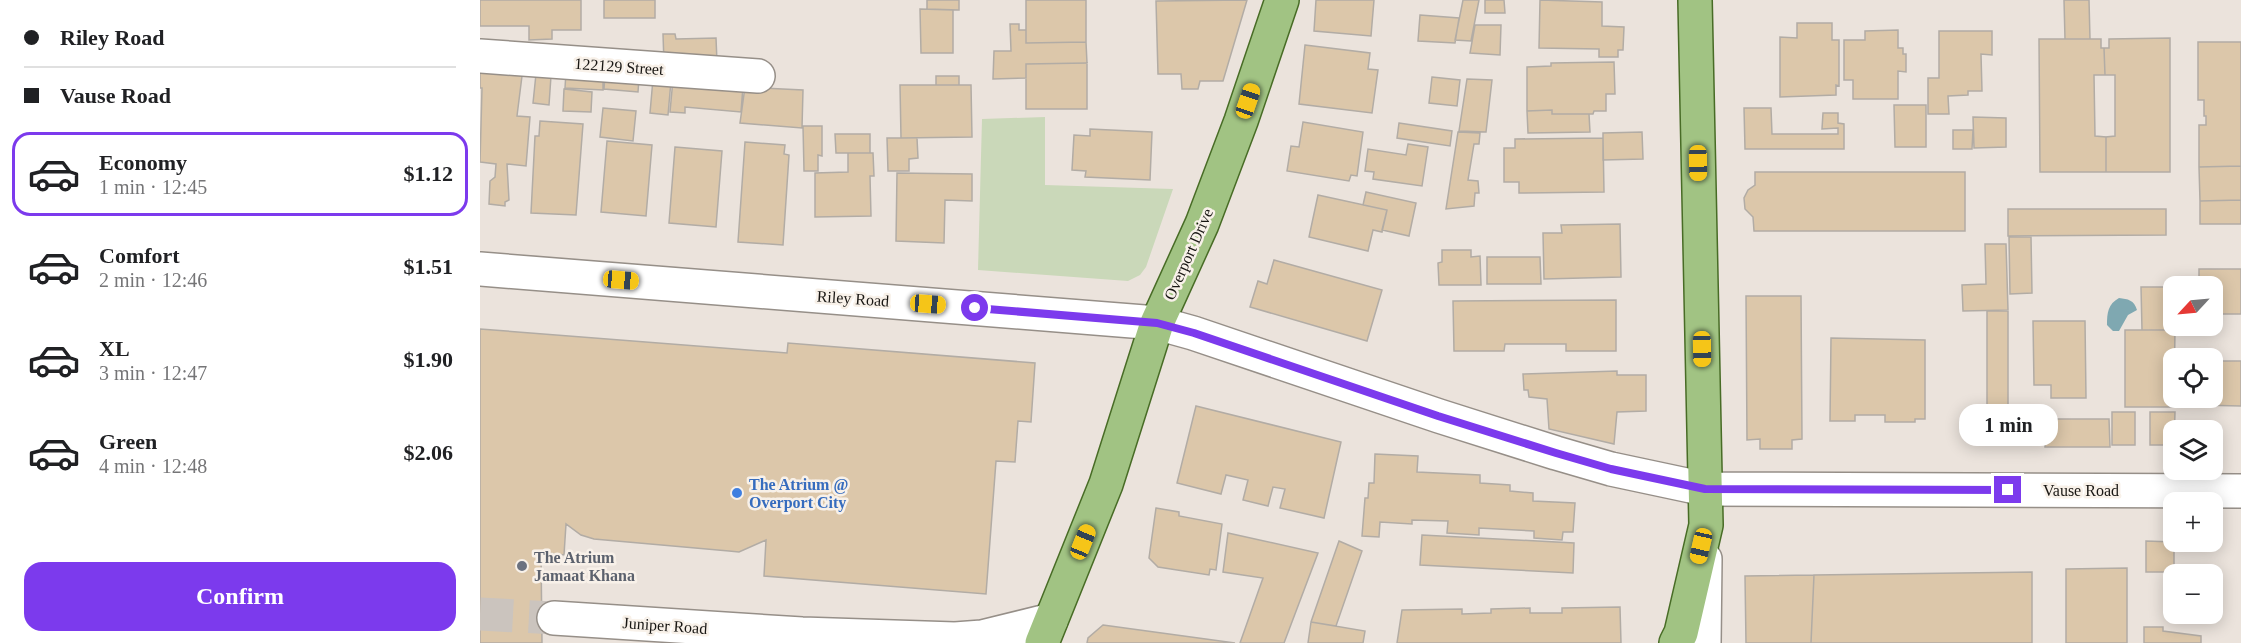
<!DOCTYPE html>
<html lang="en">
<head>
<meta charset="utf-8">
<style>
	:root { --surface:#fff; --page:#f6f6f6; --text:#202124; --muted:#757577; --line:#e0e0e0; --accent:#7c3aed }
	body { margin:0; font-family:"Times New Roman",serif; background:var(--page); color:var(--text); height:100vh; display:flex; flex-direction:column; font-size:22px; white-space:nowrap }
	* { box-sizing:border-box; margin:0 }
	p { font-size:20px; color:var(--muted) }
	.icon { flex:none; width:33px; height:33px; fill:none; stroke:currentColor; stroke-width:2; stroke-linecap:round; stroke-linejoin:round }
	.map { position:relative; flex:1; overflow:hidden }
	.drawer { display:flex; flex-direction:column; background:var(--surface); width:480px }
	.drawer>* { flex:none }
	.hud { display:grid; align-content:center; height:132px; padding:0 24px; background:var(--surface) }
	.needle { width:39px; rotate:244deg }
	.buttons { position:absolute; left:1683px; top:276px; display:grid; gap:12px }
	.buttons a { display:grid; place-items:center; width:60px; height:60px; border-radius:12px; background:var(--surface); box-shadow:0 3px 15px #0003; font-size:30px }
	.end { position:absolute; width:27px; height:27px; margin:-14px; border:8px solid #7c3aed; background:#fff; box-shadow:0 0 0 3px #fff }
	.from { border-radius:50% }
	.bubble { position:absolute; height:42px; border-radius:18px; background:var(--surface); box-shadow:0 3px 15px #0003; font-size:20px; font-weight:800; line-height:42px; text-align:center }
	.car { position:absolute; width:18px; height:36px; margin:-18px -9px; border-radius:8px; box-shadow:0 0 4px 2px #0007; background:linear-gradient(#f5c518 24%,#345 0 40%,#f5c518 0 76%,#345 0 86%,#f5c518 0) }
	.hud b { display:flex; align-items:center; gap:21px; height:57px; font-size:22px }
	.hud b+b { border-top:2px solid var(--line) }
	.hud i { width:15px; height:15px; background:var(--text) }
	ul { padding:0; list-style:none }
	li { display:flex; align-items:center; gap:18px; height:84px; margin:0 12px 9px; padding:0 12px; border:3px solid transparent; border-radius:18px }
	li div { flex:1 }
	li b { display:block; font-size:22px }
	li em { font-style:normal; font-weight:800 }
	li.current { border-color:var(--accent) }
	li>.icon { width:54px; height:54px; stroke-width:1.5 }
	.primary-button { display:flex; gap:12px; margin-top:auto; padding:12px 24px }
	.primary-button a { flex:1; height:69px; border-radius:18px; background:var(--accent); color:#fff; font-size:24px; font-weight:800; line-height:69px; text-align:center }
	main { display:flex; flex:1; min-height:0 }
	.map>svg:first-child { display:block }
	.green { fill:#cad8b9 }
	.water { fill:#7fa8b1 }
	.building { fill:#dcc7aa; stroke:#b2aca5; stroke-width:1.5 }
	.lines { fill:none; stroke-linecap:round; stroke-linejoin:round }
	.minor-tunnel { stroke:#cbc4be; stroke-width:33; stroke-dasharray:33 16; stroke-linecap:butt }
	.minor-casing { stroke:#968f88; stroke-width:36 }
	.major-casing { stroke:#486c26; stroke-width:36 }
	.minor { stroke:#fff; stroke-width:33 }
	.major { stroke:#a1c383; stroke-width:33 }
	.route { stroke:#7c3aed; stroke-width:8 }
	.shop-dot { fill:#3f7fe0; stroke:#f8f1e9; stroke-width:2 }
	.worship-dot { fill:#6b7280; stroke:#f8f1e9; stroke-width:2 }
	.labels { text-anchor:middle; stroke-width:5; stroke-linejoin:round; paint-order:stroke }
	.street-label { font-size:16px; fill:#181613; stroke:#f8f1e9 }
	.shop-label { font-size:16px; font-weight:bold; fill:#366cbe; stroke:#f8f1e9; text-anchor:start }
	.worship-label { font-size:16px; font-weight:bold; fill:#5b616d; stroke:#f8f1e9; text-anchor:start }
</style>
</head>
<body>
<main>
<section class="drawer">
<div class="hud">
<b><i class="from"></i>Riley Road</b>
<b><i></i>Vause Road</b>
</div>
<ul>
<li class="current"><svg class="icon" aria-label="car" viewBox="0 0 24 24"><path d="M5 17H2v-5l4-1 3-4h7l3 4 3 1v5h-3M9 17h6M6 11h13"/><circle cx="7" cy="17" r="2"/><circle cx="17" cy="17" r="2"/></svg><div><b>Economy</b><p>1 min · 12:45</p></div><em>$1.12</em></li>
<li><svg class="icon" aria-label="car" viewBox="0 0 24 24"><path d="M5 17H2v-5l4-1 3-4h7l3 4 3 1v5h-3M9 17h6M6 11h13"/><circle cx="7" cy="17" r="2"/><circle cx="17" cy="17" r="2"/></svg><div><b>Comfort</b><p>2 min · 12:46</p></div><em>$1.51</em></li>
<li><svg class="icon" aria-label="car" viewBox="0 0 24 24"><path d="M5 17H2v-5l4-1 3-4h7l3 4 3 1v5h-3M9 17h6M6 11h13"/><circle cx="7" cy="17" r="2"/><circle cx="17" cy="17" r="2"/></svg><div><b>XL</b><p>3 min · 12:47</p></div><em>$1.90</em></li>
<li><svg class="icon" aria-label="car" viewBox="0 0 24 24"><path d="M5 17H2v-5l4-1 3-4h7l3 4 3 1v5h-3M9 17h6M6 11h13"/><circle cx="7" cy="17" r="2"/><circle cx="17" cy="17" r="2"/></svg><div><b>Green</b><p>4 min · 12:48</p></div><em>$2.06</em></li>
</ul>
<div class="primary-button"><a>Confirm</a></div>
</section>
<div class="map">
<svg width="1761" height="643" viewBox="0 0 1761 643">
	<rect width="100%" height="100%" fill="#ebe3dc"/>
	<path class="green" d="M565,117V185L693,189L666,267L660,275L648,281L498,270L502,119Z"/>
	<path class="water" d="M1639,298C1648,299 1654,300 1657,310L1648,315L1639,331H1633L1627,325C1627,313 1628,304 1639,298Z"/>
	<path class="building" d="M0,0H101V30H72V39L49,40V26H0Z
		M124,0H175V18H124Z
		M447,0H479V10L447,9Z
		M546,0H606V42L546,43Z
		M767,0L743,81H720L718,89H702L701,74H678L676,1Z
		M836,0H894L891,36L834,31Z
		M983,0H999L991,41L975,40Z
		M1005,0H1024L1025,13H1005Z
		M1060,0L1122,2V26L1144,27L1143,50H1138V57H1119V49L1059,48Z
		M1584,0H1609L1610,39H1585Z
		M440,9L473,10V53H441Z
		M940,15L979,18L975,43L938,41Z
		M1317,23H1352V40H1359V86L1356,85V95L1300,97V37L1317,38Z
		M530,24H539V30H546V43L606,42L607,63L546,64V78L513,79L514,51H531Z
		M995,25H1021L1020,55L990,53Z
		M1418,30V48H1423V54H1426V72L1418,71V99H1373V80H1364V40H1385V31Z
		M1459,31H1512V55L1501,54L1502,91H1488V95L1468,96L1469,114H1448V78H1459Z
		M183,34H195L196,39L236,38L237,62L184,63Z
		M1690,38V172H1626V137L1635,136V75H1625L1624,48H1629V39Z
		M1559,39H1621V48H1624L1625,75H1614L1615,136L1626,137V172H1560Z
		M1718,42H1761V166L1719,167V125H1726V116H1724V100H1718Z
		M825,45L890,53L888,69L898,70L892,113L819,104Z
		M1134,62L1135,94H1126V111H1114L1113,114H1072V110L1047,111V67L1071,66V63Z
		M607,63V109H546V64Z
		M0,64L43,68L37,116L50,117L46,166L27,164L29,200L25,202V206L9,204L10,181L15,177L16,164L0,162L2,88H0Z
		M86,72L123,74V90L85,88Z
		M56,74L71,76L69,105L53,103Z
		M125,75L159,78L158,92L124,89Z
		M456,76H479V85H456Z
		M952,77L980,80L977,106L949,103Z
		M173,79L191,81L188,115L170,113Z
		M193,79L263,86L261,112L205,107V113L190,112Z
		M987,79L1012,80L1006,132L979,131Z
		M420,85H491L492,137L421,138Z
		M265,87L323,90L322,128L260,123Z
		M84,89L112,92L111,112L83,111Z
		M1414,105H1446V147H1415Z
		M123,108L156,111L153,141L120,137Z
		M1264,108H1291L1292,134H1358V128L1342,129L1343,113H1358V123L1364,124V149H1265Z
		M1072,110V114H1109L1110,132L1048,133L1047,111Z
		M1493,117L1526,118V147L1494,148Z
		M60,121L103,124L96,215L51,213L55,136H59Z
		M823,122L883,132L877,176L871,175L869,181L807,171L811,146L819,147Z
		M919,123L972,131L970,146L917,138Z
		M323,126H342V156L338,155V171H324Z
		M610,129L672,132L670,180L605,177L606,171L592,170L594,135L610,136Z
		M1473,130H1493L1492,149H1473Z
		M978,132L1000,133L999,144H994L988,180L998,181L999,193H995L994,206L966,209Z
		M1162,132L1163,159L1123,160V133Z
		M355,134H390V153H356Z
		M407,138H437L438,158L429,159V171H408Z
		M1123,138L1124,192L1039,193V182H1024V148H1035V139Z
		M127,141L172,145L166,216L121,212Z
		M265,142L305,145L304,154L309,155L303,245L258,242Z
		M928,144L948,147L942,186L893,179L894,172L885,171L888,149L926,155Z
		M195,147L242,151L236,227L189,223Z
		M368,153H393L394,176H390L391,216L335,217V173L368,172Z
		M1761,166V200L1720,201L1719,167Z
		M1275,172H1485V231H1274L1273,217L1265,209L1264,198L1268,190L1275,185Z
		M417,173L492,174V201L465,200L464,243L416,241Z
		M886,192L936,203L929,236L902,230L907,210L883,205Z
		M838,195L907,210L902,232L893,230L888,251L829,237Z
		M1761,200V224H1720V201Z
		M1528,209H1686V235L1528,236Z
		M1140,224L1141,277L1064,279L1063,233H1082L1081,225Z
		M1529,237H1551L1552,293L1530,294Z
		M1505,244H1526L1528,310L1483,311L1482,285L1506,284Z
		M962,250H991V257L1000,256L1001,285H959L958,263L962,262Z
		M1007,257H1060L1061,284H1007Z
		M794,260L902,290L887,341L770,307L778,281L787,284Z
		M1719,269H1761V314H1732V286H1719Z
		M1661,287H1692V330H1662Z
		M1266,296H1321L1322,439L1312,440V449H1280V439L1267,440Z
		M1136,300V351H1086V344H1025L1024,351H974L973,301Z
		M1507,311H1528V419H1507Z
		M1553,321H1605L1606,398H1571V385H1554Z
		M0,329L307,353L308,343L555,363L551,422L538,421L535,462L516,461L506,594L284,576L286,540L259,552L249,551L114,539L101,535L86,524L84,555L61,552L62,643H0Z
		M1645,330H1695L1694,398H1696V407H1645Z
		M1351,338L1445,340V419H1435V422H1405V415H1375V421H1350Z
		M1732,361H1761V406L1719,405V398H1732Z
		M1137,371V375H1166V411L1137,412L1134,444L1069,429L1067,399L1049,397L1048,390H1044L1043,374Z
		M716,406L861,442L844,518L800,508L805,489L793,487L788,506L763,500L768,480L746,475L741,494L697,483Z
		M1558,412V443H1529V413Z
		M1632,412H1655V445H1632Z
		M1670,412H1695L1694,445H1670Z
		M1565,419H1629L1630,447H1565Z
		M895,454L938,456L937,472L1000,475V483L1030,485V491L1053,493V501L1095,503L1093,532H1083L1082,540L1054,538V531L999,528V535L967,533L968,521L932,520V524L900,522L899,537L882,536L885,498H888L889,483H894Z
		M676,508L699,512V516L742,524L736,570L730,569L729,575L678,567L669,558Z
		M748,533L838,553L804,643H760L783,578L743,572Z
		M942,535L1094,543L1093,573L940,565Z
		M859,541L882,551L856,626L831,622Z
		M1666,541L1694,542V572H1666Z
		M1647,568V643H1586V569Z
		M1552,572V643H1266L1265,576Z
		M1552,572V643H1331L1334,575Z
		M1140,607L1141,643H917L922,610L982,609V614L1011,613V609L1050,608V613H1082V608Z
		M831,622L885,631L883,643H828Z
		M623,625L755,643H607L608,638Z
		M1664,627H1683V631L1721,636V643H1664Z"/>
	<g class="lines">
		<path class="minor-tunnel" d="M0,614L74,618"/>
		<g class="minor-casing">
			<path id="minor" d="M0,56L278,76
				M0,269L677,323L713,333L959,416L1076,453L1131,469L1225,489L1761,491
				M74,618L322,634L475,639L502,637L571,620
				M1224,643L1225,559"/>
		</g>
		<g class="major-casing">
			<path id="major" d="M562,643L626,484L677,323L722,224L761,121L802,0
				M1196,643L1201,633L1226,525L1215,0"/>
		</g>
		<use href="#minor" class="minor"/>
		<use href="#major" class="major"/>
	</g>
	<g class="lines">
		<path class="route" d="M495,308L677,323L714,333L958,416L1076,453L1131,469L1225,489L1528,490"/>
	</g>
	<circle class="shop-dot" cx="257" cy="493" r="6"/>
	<circle class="worship-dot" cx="42" cy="566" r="6"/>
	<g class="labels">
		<g class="street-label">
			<text transform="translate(139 66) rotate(4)" y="6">122129 Street</text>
			<text transform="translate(708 254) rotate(-66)" y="6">Overport Drive</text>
			<text transform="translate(373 298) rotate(4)" y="6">Riley Road</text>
			<text x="1601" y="496">Vause Road</text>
			<text transform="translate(185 625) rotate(4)" y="6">Juniper Road</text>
		</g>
		<g class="shop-label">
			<text x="269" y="490">The Atrium @<tspan x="269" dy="18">Overport City</tspan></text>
		</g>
		<g class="worship-label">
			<text x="54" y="563">The Atrium<tspan x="54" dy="18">Jamaat Khana</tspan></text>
		</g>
	</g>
</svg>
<div class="buttons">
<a><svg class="needle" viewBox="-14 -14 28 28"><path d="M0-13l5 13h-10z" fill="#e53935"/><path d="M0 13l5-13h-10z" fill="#757577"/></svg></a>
<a><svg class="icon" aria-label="locate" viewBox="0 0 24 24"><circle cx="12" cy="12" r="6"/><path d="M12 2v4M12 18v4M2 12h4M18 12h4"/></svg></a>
<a><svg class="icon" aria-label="layers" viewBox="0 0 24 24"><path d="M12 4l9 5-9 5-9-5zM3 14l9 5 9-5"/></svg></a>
<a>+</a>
<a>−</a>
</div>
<i class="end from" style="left:495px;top:308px"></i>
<i class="end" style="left:1528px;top:490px"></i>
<div class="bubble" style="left:1479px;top:404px;width:99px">1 min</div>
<i class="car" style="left:768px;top:101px;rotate:19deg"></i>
<i class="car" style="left:1218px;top:163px;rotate:179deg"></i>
<i class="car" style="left:141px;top:280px;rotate:95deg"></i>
<i class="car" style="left:448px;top:304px;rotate:94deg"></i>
<i class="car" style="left:1222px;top:349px;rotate:179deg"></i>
<i class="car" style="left:603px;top:542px;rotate:22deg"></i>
<i class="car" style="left:1221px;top:546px;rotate:193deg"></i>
</div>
</main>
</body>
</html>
